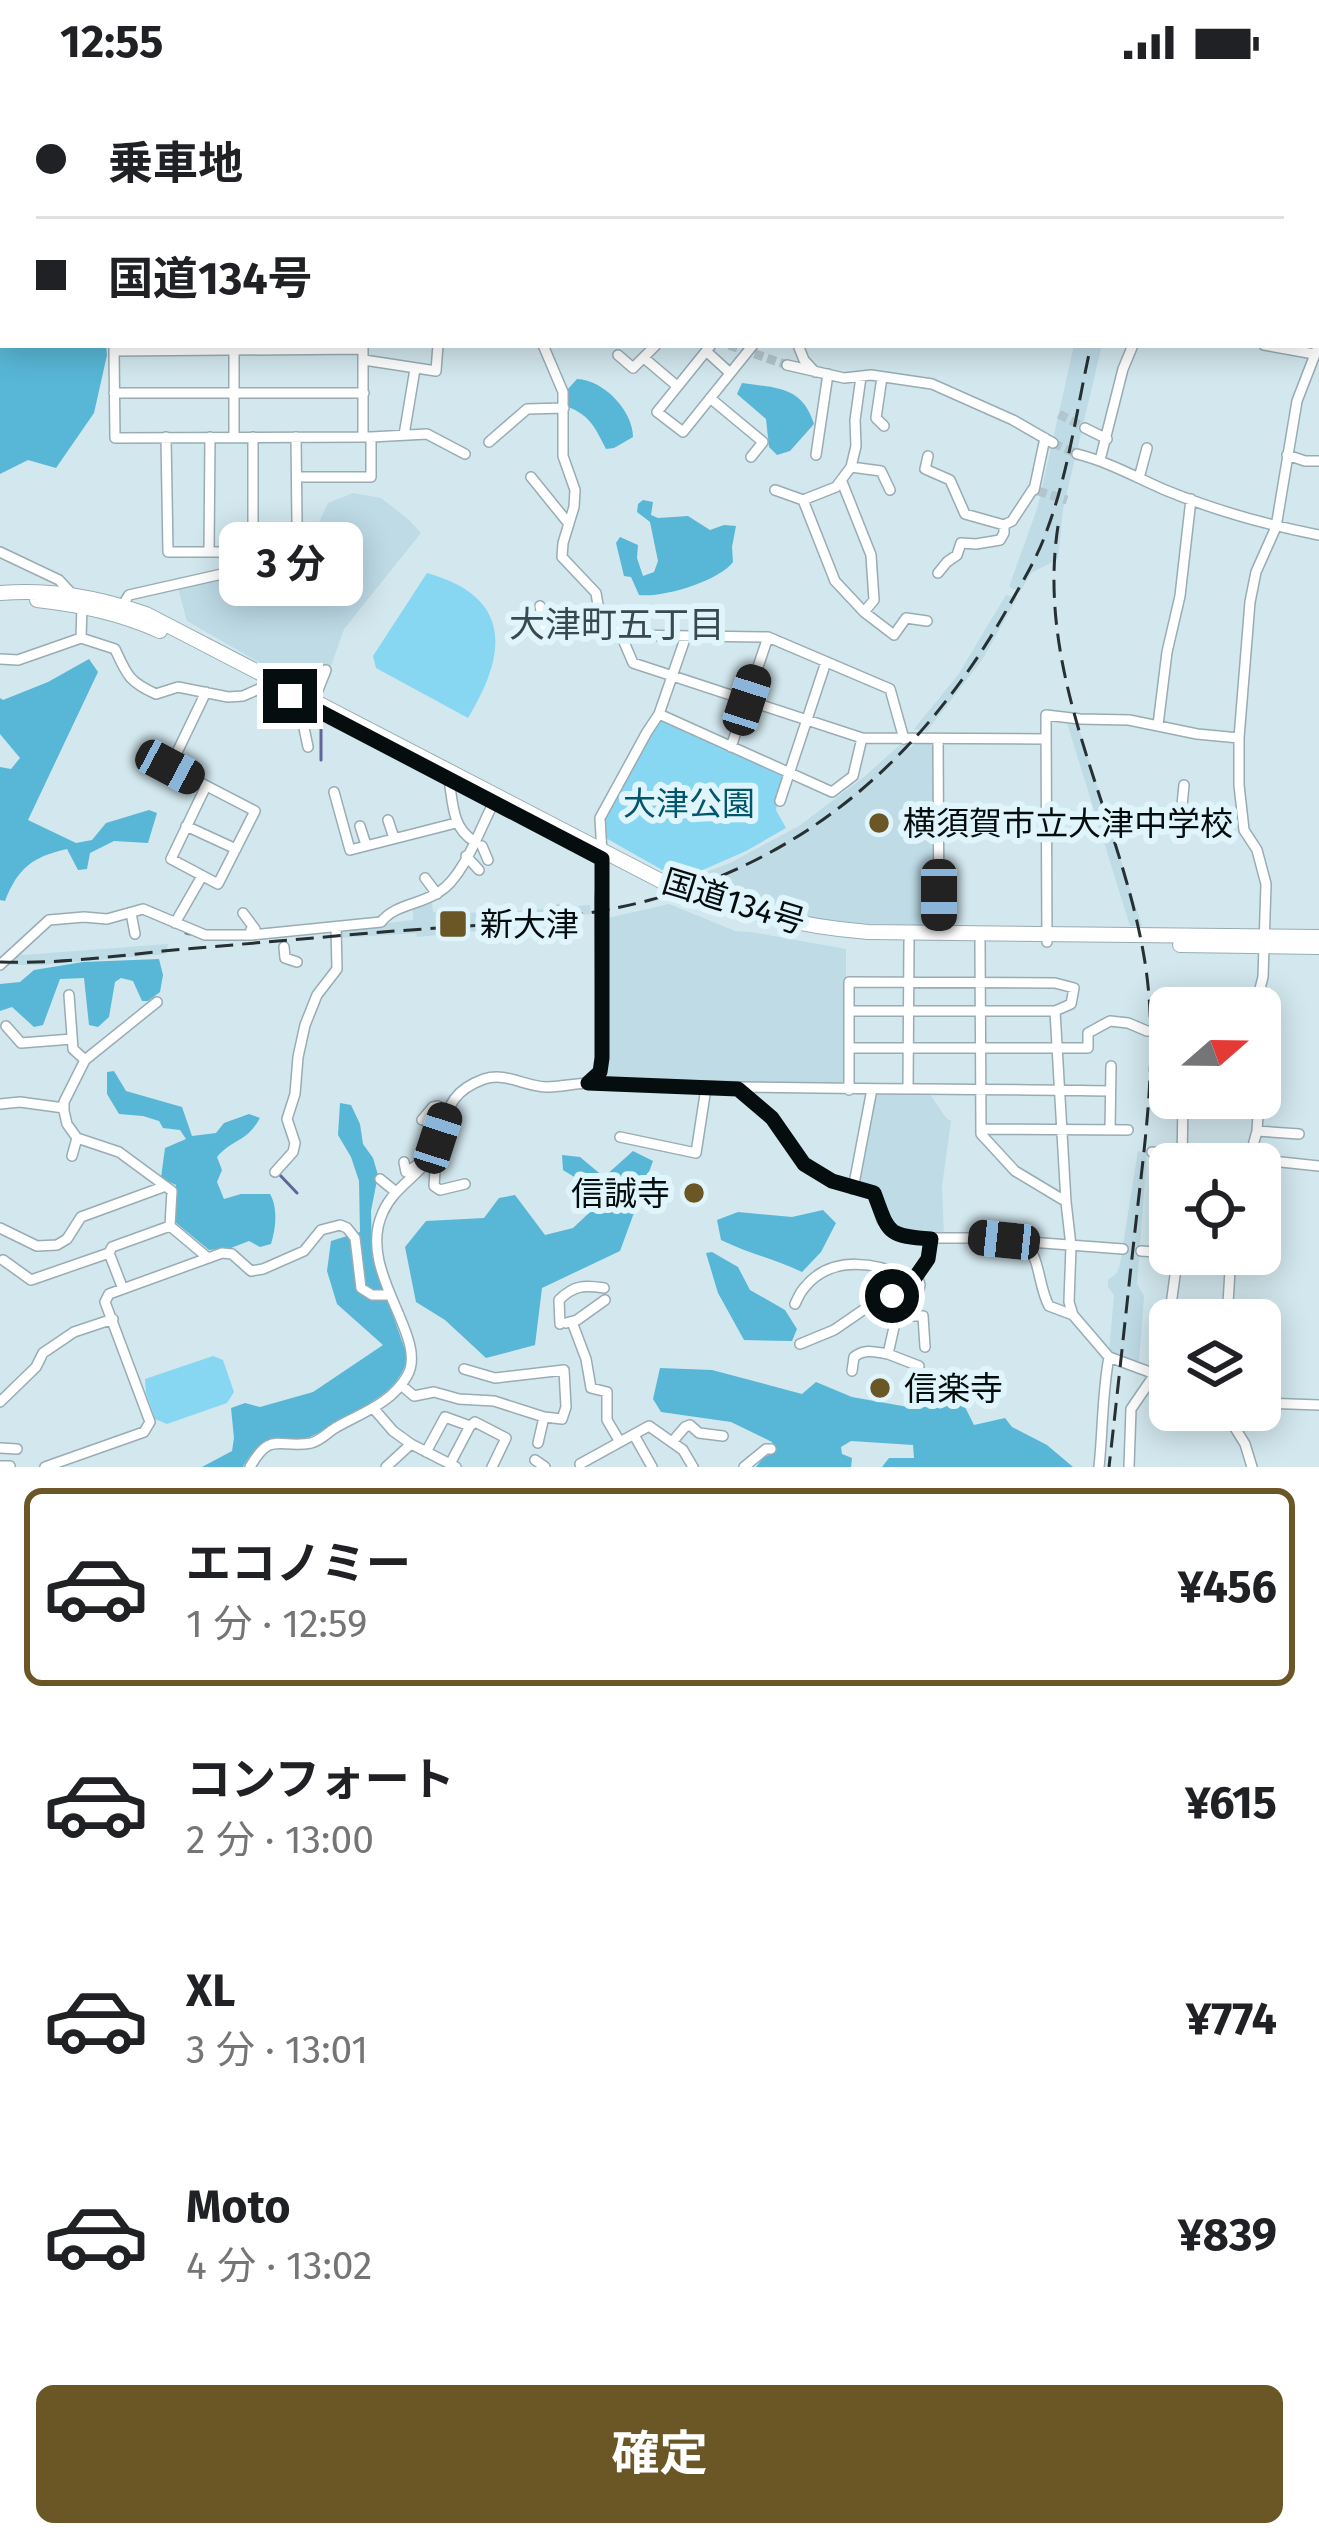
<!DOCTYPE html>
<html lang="ja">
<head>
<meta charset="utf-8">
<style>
	:root { --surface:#fff; --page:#f2f2f2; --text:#202124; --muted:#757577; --line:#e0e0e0; --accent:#6b5625 }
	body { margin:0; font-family:"Fira Sans","Noto Sans JP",sans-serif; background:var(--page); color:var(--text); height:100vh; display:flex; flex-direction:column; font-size:45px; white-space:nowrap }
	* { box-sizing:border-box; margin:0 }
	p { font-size:39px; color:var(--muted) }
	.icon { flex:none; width:66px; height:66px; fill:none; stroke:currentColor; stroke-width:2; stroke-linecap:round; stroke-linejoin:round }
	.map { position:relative; height:1383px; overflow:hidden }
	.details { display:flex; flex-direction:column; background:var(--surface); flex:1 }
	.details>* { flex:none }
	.hud { position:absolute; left:0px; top:0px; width:1320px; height:264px; box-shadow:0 6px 30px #0003; display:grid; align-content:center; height:264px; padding:0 36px; background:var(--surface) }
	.needle { width:78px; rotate:70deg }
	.buttons { position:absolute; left:1149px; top:903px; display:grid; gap:24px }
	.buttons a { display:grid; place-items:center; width:132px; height:132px; border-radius:18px; background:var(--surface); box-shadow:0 6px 30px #0003; font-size:60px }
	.end { position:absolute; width:54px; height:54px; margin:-27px; border:15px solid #060d0f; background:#fff; box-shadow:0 0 0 6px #fff }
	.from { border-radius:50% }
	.bubble { position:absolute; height:84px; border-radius:18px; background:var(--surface); box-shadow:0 6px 30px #0003; font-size:39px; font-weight:700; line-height:84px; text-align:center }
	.car { position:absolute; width:36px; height:72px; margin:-36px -18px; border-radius:15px; box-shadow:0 0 9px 3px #0007; background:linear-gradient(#222 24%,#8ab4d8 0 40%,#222 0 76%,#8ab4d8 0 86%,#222 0) }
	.hud b { display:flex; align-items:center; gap:42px; height:114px; font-size:45px }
	.hud b+b { border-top:3px solid var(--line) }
	.hud i { width:30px; height:30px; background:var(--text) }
	ul { padding:21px 0 0; list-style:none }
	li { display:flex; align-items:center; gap:36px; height:198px; margin:0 24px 18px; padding:0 12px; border:6px solid transparent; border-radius:18px }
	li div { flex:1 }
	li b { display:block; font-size:45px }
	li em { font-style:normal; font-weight:700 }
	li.on { border-color:var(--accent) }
	li>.icon { width:108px; height:108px; stroke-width:1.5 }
	.primary-button { display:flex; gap:24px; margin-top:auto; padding:24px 36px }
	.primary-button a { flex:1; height:138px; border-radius:18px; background:var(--accent); color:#fff; font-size:48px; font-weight:700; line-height:138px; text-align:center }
	.status { display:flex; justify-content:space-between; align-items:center; height:84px; padding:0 60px; background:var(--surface); direction:ltr }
	.status svg { height:33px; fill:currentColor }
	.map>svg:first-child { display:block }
	.built { fill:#bedbe6 }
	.green { fill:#88d7f2 }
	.forest { fill:#58b7d6 }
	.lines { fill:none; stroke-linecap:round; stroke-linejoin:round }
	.stream { stroke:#5e6797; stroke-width:3 }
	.minor-tunnel { stroke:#b3c6cd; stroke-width:9; stroke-dasharray:9 4.5; stroke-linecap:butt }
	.minor-casing { stroke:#99acb3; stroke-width:12 }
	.highway-casing { stroke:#99acb3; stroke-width:16 }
	.minor { stroke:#fff; stroke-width:9 }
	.highway { stroke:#fff; stroke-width:14 }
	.rail { stroke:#262f32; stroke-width:3; stroke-dasharray:18 9; stroke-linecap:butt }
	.route { stroke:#060d0f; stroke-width:15 }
	.poi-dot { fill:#6b5625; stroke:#dff4fb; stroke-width:4.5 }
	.labels { text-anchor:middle; stroke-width:12; stroke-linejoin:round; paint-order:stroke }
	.park-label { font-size:33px; fill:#00566b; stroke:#dff4fb }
	.poi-label { font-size:33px; fill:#060d0f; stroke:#dff4fb; text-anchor:start }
	.street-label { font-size:33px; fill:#060d0f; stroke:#dff4fb }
	.neighbourhood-label { font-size:36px; fill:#38494f; stroke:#dff4fb }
</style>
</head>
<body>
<div class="status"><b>12:55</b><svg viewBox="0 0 49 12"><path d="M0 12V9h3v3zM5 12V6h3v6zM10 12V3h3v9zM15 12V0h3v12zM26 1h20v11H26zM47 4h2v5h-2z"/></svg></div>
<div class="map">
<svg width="1319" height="1383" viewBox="0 0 1319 1383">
	<rect width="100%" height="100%" fill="#d2e7ee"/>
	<path class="built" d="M1074,261H1102L1063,425L1058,475L1031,489L1020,508L1009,503L1038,422Z
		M353,409L381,414L409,436L421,449L344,545L323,605L316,602L312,606L303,601L307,591L288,582L264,581L187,537L178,504L220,492L264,484L284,470L290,477L296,475L312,454L328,419Z
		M1006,511L1017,514L982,576L927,647L914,645L958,591Z
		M1067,639H1077L1142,842H1130Z
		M903,658L910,664L917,658H933L934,661L936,842L868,840L810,834L745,820L700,803L688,795L730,779L799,742L864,693Z
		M432,819L433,828L464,825L470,829L496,826L497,829L590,821L591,830L555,834L554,837L498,842V845L417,853L416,849L339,854L340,845L413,836V824Z
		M669,820L735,847L751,848L846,865V1002L606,996L608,834Z
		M168,860L166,870L40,881H2L10,872Z
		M872,1005L929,1009L946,1034L951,1037L942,1102L944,1154L912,1152L907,1147H898L886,1136L878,1108L858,1103L856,1097Z
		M1138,1067L1147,1069L1137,1200L1144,1212L1139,1279L1109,1269L1114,1211L1108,1203V1196L1117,1189L1120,1180Z"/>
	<path class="green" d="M427,489C512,513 508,568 468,634L376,584L373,572Z
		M661,632L783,690L776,726L786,744L746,767L680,796L604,753L605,734Z
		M213,1272L223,1276L234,1308L227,1319L167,1340L155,1335L146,1309L145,1295Z"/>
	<path class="forest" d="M3,130V261H106L107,271L94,329L56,384L28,376L0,390V145Z
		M577,295C604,296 633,327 633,353L614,364L606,365C596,345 590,331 568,323V305Z
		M742,299C776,304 802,302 814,340L790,367L777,371L769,363L766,335L737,310Z
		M643,416L653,418L651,431L658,434L688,432L710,446L724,441L736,442L732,463L733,478C719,497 663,514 639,511L631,493L624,492L616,459L620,453L638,461L637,474L643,492L654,488L658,477L650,438L637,428L638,420Z
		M89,575L98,588L28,736L76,759L92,756L106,739L149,726L157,729L148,759L114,757L90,769L87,785L78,786L67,765C32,773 18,784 5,817L0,816V683L11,685L20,674L0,650V614L3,616L48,598Z
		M159,875L163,891L160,908L148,917H142L133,897L121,894L115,898L109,933L98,943L89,941L84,894L60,895L43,941L34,943L12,923L0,927V900L20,898L34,886L83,878Z
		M114,987L126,1007L182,1023L192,1052L216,1049L224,1039L249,1030L260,1034C246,1059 233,1054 217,1073L222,1086L217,1098L224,1115L241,1110H270C278,1124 276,1144 271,1160L260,1163L249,1157L231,1164L209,1166L175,1138L176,1101L161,1094L165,1064L186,1055L180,1046L163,1044L159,1037L143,1032L119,1030L107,1010V988Z
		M340,1019L351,1021L360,1040L363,1060L373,1074L378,1091L371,1127L372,1172L408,1274C404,1286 398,1297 388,1306C376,1317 322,1349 307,1354C275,1362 264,1346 243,1383H202L232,1367L234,1354L231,1324L245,1319L260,1323L313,1308L383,1261L337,1220L327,1187L331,1157L360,1148L359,1097L351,1073L338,1051Z
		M633,1067L653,1077L620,1167L542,1204L535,1261L486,1274L445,1236L416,1218L405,1163L426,1137L484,1134L499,1114L515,1111L545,1151L573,1144L589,1129L584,1099L563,1086L562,1071L580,1073L604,1093Z
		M823,1126L836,1139L821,1168L802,1188C775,1175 747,1169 721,1156L717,1136L738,1128L792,1133Z
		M712,1168L738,1183L750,1206L785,1226L797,1245L792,1257L744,1256L718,1209L706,1169Z
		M660,1284L712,1286L802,1310L816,1298L852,1313L908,1323L956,1302L971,1301L976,1307L964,1321L974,1341L1005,1334L1012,1343L1047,1361L1073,1383H882L889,1374H914L913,1361L851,1357L841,1363L842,1370L852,1374L851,1383H756L763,1374L775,1368L772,1358L731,1338L661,1328L653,1315Z"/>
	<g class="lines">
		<path class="stream" d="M321,676V638
			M186,849L190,850
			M278,1089L297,1109"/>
		<path class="minor-tunnel" d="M729,261L787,281
			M1059,330L1085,344
			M1053,359L1077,370
			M1038,407L1067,416
			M558,840L561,821"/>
		<g class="minor-casing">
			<path id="minor" d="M22,0L25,3
				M73,0L78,3
				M172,0L179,3
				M822,0H824
				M871,0L872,3
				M950,0L951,3
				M53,3L61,0
				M102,3L103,0
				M120,3L122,0
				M381,3V0
				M486,3V0
				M503,3L504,0
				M558,3L559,0
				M602,3L604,0
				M643,3L645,0
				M733,3L735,0
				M880,3L890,0
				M1156,3V0
				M1317,142H1319
				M234,261V352
				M543,261L563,308V372L575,406L574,423L563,459L562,473L596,509L600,533L621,551L633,579L862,654L1046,655
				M711,261L657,328L683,348L753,261
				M798,261L804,276L815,288
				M1264,261L1314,270
				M114,265L115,354L363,353
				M114,267L363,265V353H371V393H297
				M706,267L730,289
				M618,271L633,284L656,261
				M644,274L677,302
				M364,276L436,287L438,261
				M787,281L844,294L871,291L932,300L1013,336L1053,359
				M882,293L876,334L884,342
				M114,309H364
				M710,314L763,358L751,373
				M1085,344L1107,355
				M404,351L415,285
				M166,353L168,468H253
				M253,353V472
				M371,353L427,350L465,370
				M489,358L527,325L564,324
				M1077,370C1109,378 1135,393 1165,406C1214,426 1267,441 1319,451
				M816,371L828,290
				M1287,371L1305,377H1319
				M928,372L925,385L950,396L965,430L1004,441L1012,437L1033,405
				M1100,376L1123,285L1133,261
				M851,383L881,387L890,406
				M531,393L569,440
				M1139,394L1147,364
				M842,398L871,471L874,516L864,528
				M775,406L803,416L836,403L851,383L856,362L855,336L861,293
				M1034,406L1045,354
				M803,416L835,497L864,528L894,551L906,534L927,537
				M0,468L59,496L72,510
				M209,468L210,353
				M938,489L947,478L957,471L961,459L976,460L1000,456L1004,449V441
				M540,522L544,542L574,540L600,533
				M121,524L129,511L253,483L275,473L289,459L297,438L296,353
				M621,551L768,553L890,605L904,655
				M81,554L82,522
				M0,575L18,576L81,554L115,565C127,591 129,598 156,610L178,603L228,613L243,612L268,601
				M318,606L326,586
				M659,630L832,708L853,692L862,654
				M1158,641L1167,568L1180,512L1191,415
				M304,644L308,663
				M938,655L939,849
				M731,663L768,553
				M449,696C453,719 452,744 474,757
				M206,702L171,775L218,800L255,727L170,683L206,608
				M334,708L350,766L456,739
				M780,717L826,578
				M1182,721L1184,701
				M388,736L394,754
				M186,742L236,765
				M360,742L366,761
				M482,762L488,776
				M466,772L479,786
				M425,794L437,810
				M131,829L135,850
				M243,829L255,845L251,846L252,851
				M175,839L202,792
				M980,858L981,1050L1015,1087L1065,1117
				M1047,858L1046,631L1080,635L1129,636L1197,650L1239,654
				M284,863L285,874L297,878
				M0,881L49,836L84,833L107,835L143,825L205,851H252L381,838C395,820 420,821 439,808C464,793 480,744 494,718
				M69,911L73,965L85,976
				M157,918L85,976L64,1018V1027L67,1040L77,1054L119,1068L172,1107L170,1142
				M1255,924L1263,893L1266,800L1257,766L1244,746L1239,701V654L1250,518L1256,488L1276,443L1297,317L1319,260
				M849,927H1055L1071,920L1074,904L1055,899L849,898V1006
				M1055,927L1066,1118L1071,1162L1069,1218L1073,1231L1109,1273L1155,1290L1166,1257L1178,1170
				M6,942L21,959L72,955
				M849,964H1088V949L1110,937L1128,939L1147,947H1170
				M588,999L600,988L602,974L600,816L603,789L600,734L647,648L659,630L686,552
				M738,1005L772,1034L804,1080L831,1098L874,1109L882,1136L894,1148L906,1154H976L1123,1165
				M908,1005L909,857
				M0,1020L20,1018L64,1024
				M422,1036L433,1023L438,1022L446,1029
				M981,1045L1128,1046
				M1110,1046L1111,982
				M1257,1047L1299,1050
				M620,1053L696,1069L706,1004
				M1152,1068L1182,1072
				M433,1070L436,1072L434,1102L440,1106L465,1100
				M72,1072L77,1054
				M404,1078L406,1088L417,1081
				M1281,1078L1319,1082
				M1182,1080L1183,1014
				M1248,1080L1257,1047L1259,1014
				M275,1088L293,1068L295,1059L287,1035L295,1010L298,973L305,941L317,911L337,885L336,843
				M380,1095L396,1108
				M853,1105L872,1005
				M0,1144L37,1162L57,1161L67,1155L81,1133L163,1103
				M1025,1158C1041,1176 1038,1202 1049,1222L1073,1231
				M1141,1167L1170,1169
				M1182,1170L1230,1175
				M3,1176L31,1196L109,1169
				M917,1191L920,1201L913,1232H923L925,1263
				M123,1205L109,1169L112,1163L170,1142L207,1173
				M795,1220C798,1214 800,1208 805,1203C832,1170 879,1178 912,1196
				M1227,1236L1231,1170
				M572,1238L586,1275L591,1304L607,1308V1336L620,1358
				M566,1239L577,1236L605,1216
				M560,1240L559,1216C574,1201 584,1201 604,1204
				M800,1260L834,1246L882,1213L903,1211L929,1175L931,1155
				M888,1270L919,1282
				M852,1287L854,1273C865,1264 875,1268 888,1270L901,1212
				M401,1301L414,1312L434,1308L459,1315L494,1317L544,1333L562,1335L566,1323L564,1286L495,1294L464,1285
				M0,1318L36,1283L43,1269L74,1248L113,1235
				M1260,1319L1319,1321
				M374,1325L393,1347L411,1360L386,1383
				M1224,1326L1245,1360L1252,1383
				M634,1351L652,1383
				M672,1358L685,1343L690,1341L699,1349L723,1352
				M538,1359L544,1333
				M411,1360L456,1383
				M0,1364L17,1365
				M426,1368L445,1333L470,1342L475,1338L506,1354L492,1383
				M535,1376L545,1383
				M450,1380L470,1342
				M580,1380L649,1342L683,1366L693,1383
				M0,1382H10
				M45,1383L144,1348L150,1338L105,1218L109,1210L222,1169L232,1170L251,1187L263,1185L304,1167L321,1146L340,1141L347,1144L355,1154L361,1204L372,1211H389
				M250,1383C271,1346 279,1365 311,1359C320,1357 327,1349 335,1344C361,1329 391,1320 407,1292C430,1253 355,1187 383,1128C393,1105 416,1093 430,1074C453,1043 435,1013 484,995C505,988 524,1002 546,1003C561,1003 576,999 591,999C764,1006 937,1004 1110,1007
				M744,1383L766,1365H771
				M1099,1383C1103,1346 1102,1310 1109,1273
				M1129,1383L1131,1325L1155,1290L1170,1296"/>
		</g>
		<g class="highway-casing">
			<path id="highway" d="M0,509C52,505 97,513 146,530L663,798C733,825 793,842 868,848L1319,853
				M37,516C81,521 120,529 160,547
				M1180,861L1319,863"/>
		</g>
		<use href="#minor" class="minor"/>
		<use href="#highway" class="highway"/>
		<path class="rail" d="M1151,3L1152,0
			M1058,442C1034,599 1124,734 1146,885C1157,964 1147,1042 1138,1120C1128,1208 1119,1296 1109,1383
			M0,878C54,880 109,873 163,867C232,861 301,855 371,849C463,841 560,840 650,816C811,773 925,669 1006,527C1021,500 1037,475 1047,446C1069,387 1077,323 1091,261"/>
	</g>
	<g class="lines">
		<path class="route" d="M290,612L602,775V974L600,988L588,999L738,1005L772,1034L804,1080L832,1097L874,1109C889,1148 885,1152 931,1155L928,1175L903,1211L892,1212"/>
	</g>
	<g class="poi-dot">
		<circle cx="879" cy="739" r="12"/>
		<rect x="438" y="825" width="30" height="30" rx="6"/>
		<circle cx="694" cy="1109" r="12"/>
		<circle cx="880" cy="1304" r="12"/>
	</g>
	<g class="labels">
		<g class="park-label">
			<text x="689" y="731">大津公園</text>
		</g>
		<g class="poi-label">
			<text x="903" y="751">横須賀市立大津中学校</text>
			<text x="480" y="852">新大津</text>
			<text x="670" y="1121" text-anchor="end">信誠寺</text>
			<text x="904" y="1316">信楽寺</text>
		</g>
		<g class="street-label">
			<text transform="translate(734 817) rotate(17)" y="12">国道134号</text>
		</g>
		<g class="neighbourhood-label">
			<text x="617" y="553">大津町五丁目</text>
		</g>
	</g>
</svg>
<div class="buttons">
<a><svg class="needle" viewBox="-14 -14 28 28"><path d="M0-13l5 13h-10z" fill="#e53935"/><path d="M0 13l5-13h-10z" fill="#757577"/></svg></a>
<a><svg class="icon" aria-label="locate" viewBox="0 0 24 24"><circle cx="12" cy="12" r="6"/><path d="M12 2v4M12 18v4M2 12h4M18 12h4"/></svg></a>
<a><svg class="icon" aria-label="layers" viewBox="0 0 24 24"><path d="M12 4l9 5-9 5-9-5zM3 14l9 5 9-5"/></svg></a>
</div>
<i class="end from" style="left:892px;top:1212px"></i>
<i class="end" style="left:290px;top:612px"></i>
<div class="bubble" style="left:219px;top:438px;width:144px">3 分</div>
<i class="car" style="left:747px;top:616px;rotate:18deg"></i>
<i class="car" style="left:170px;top:683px;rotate:118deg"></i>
<i class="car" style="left:939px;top:811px;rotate:180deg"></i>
<i class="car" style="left:438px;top:1054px;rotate:18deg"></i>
<i class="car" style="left:1004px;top:1156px;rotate:276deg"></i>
<div class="hud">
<b><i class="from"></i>乗車地</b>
<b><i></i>国道134号</b>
</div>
</div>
<section class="details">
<ul>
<li class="on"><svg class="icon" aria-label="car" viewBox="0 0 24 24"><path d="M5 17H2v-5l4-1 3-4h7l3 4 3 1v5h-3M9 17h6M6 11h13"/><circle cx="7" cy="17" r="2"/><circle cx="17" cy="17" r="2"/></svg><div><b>エコノミー</b><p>1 分 · 12:59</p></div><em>¥456</em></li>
<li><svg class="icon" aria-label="car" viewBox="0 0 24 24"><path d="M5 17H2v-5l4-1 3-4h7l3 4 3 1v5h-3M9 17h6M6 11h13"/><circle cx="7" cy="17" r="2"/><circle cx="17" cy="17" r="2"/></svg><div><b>コンフォート</b><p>2 分 · 13:00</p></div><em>¥615</em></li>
<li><svg class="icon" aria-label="car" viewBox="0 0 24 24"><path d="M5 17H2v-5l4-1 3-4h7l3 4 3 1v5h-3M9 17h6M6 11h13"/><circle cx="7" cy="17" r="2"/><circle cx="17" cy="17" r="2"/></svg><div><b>XL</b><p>3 分 · 13:01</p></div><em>¥774</em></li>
<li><svg class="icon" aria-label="car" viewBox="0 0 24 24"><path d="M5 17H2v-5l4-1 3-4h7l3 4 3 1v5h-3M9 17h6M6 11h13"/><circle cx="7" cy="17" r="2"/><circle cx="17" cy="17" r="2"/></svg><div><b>Moto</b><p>4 分 · 13:02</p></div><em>¥839</em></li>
</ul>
<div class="primary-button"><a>確定</a></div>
</section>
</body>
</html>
